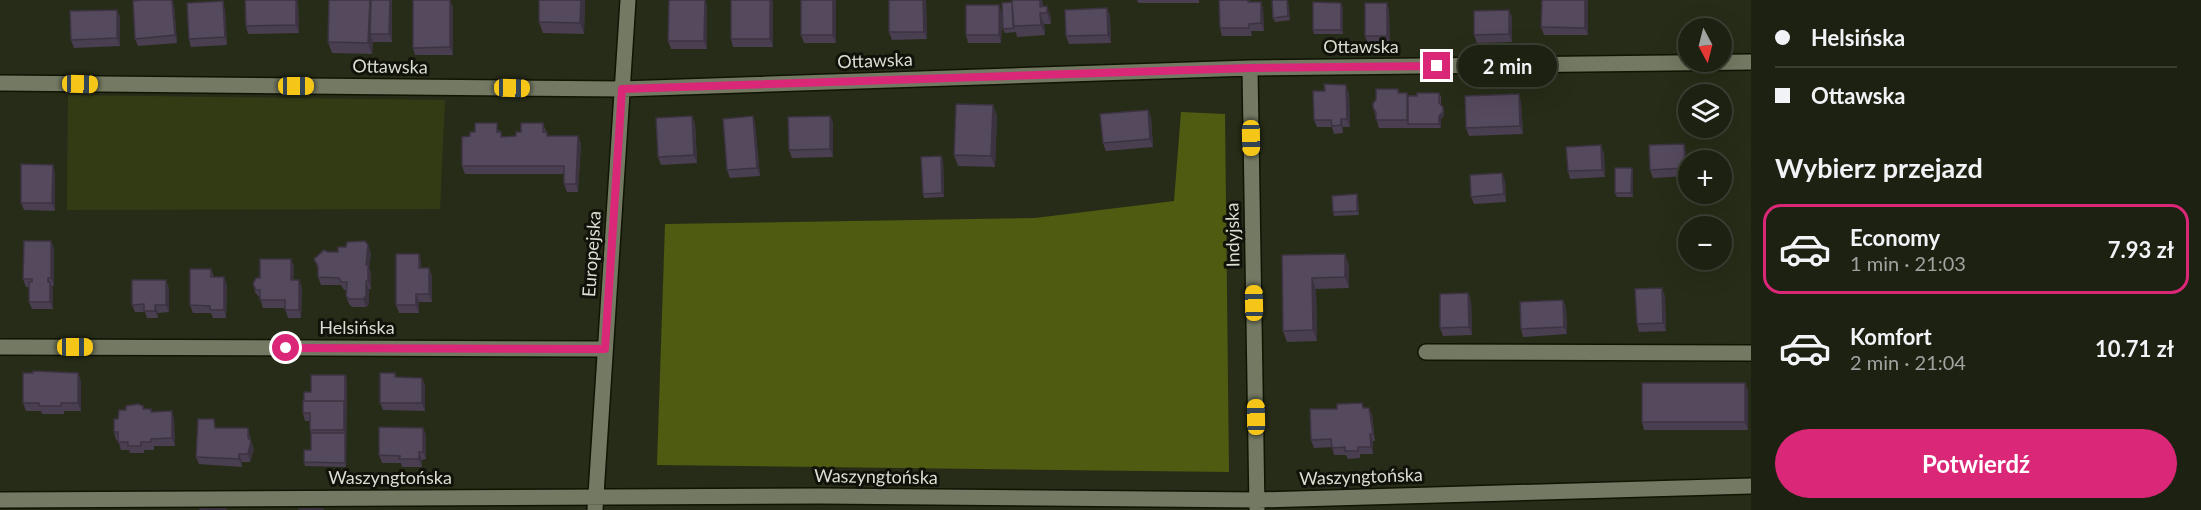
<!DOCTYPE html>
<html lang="pl">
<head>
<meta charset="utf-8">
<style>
	:root { --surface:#1d2112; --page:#25291b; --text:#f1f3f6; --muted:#a0a39f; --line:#3b3e32; --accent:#db2777 }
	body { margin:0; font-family:Lato,sans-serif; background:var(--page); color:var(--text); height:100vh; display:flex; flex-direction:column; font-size:22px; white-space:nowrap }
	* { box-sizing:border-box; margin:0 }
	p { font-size:20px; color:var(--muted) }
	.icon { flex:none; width:33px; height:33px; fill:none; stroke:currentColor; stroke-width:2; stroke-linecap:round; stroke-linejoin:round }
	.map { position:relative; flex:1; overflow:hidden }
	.details { display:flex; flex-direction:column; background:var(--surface); width:450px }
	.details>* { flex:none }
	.hud { display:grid; align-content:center; height:132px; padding:0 24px; background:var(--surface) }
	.needle { width:39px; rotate:173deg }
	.buttons { position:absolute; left:1678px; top:18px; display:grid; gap:12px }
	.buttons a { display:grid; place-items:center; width:54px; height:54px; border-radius:50%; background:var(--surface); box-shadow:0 6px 24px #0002,0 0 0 2px var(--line); font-size:30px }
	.end { position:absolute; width:27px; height:27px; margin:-14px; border:8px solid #db2777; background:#fff; box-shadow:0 0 0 3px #fff }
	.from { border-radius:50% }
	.bubble { position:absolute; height:42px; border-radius:21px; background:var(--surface); box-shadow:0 6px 24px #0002,0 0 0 2px var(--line); font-size:20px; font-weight:700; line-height:42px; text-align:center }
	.car { position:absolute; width:18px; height:36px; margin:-18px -9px; border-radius:8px; box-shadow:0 0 4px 2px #0007; background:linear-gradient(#f5c518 24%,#345 0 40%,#f5c518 0 76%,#345 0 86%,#f5c518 0) }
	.hud b { display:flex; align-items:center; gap:21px; height:57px; font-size:22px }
	.hud b+b { border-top:2px solid var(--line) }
	.hud i { width:15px; height:15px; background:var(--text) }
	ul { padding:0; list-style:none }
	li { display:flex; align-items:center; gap:18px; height:90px; margin:0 12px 9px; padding:0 12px; border:3px solid transparent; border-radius:18px }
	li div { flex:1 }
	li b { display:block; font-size:22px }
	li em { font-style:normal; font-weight:700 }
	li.selected { border-color:var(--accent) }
	li>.icon { width:54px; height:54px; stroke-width:1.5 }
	h2 { padding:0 24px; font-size:27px; line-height:72px }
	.primary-button { display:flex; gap:12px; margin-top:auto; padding:12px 24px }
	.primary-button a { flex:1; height:69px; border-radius:36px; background:var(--accent); color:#fff; font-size:24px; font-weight:700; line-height:69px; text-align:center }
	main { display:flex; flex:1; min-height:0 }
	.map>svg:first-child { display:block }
	.green { fill:#333b15 }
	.forest { fill:#4e5b10 }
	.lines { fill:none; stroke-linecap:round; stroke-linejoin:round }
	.minor-casing { stroke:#101403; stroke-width:18 }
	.minor { stroke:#737962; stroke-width:15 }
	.wall { fill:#493f50 }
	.shaded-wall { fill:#3c3341 }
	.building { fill:#55495d; stroke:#3c3341; stroke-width:1.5 }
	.route { stroke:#db2777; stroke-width:8 }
	.labels { text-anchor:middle; stroke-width:6; stroke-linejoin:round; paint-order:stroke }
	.street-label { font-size:18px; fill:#daded1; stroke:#11130a }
</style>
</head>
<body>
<main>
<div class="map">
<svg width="1751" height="510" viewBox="0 0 1751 510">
	<rect width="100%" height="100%" fill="#272c18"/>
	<path class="green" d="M68,95L445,100L440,209L67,210Z"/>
	<path class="forest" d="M1181,112L1225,114L1229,472L657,465L665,224L1035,218L1174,201Z"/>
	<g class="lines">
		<g class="minor-casing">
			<path id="minor" d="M1250,68L1257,509
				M0,83L622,89L1250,68L1751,62
				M0,347L605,349
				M1426,352L1751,353
				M0,500L820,496L1257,500L1751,486
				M595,510L628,0"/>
		</g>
		<use href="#minor" class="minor"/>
	</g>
	<path class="wall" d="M245,0H297L298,3L299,33L248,34L246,26Z
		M329,0H392V42H373L372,54L332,53L328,42Z
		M585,0L584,34L543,33L539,22Z
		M669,0H705L707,6V49H671L668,41Z
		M731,0H772L773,4V47H733L731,39Z
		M801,0H836V43H804L801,35Z
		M926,0L927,39L892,40L889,32Z
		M1012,0H1042L1043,6L1051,17V24H1044L1045,35L1017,37L1016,32L1005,33L1003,29L1012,2Z
		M1137,0H1199V3H1138Z
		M1219,0H1249L1250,2H1261L1263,9L1264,31H1251L1252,36H1222L1220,28Z
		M1272,0H1288L1290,20L1275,22L1273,18Z
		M1542,0H1588V35H1544L1541,27Z
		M174,5L177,43L138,46L135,39Z
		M453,7V55H415L413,48Z
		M1343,7V34H1314L1313,30Z
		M1107,8L1110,16L1111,43L1069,44L1066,36Z
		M225,9L227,45L191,47L189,39Z
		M117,10L120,17V46L74,48L71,40Z
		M1389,10L1390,44H1368L1365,36Z
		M1002,13L1001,43H968L966,35Z
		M1512,17V42L1477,43L1474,35Z
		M1398,89L1400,93L1408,96L1439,93L1441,97V105L1443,107L1444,111V116L1441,119V128H1379L1373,108Z
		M1349,93L1350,127H1343V133L1334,134L1332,127H1317L1314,120Z
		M1521,102L1523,134L1469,136L1466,128Z
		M993,105L997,116L995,167L958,166L954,155Z
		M1148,110L1151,118L1153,147L1106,151L1103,143Z
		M692,116L695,124L697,163L661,165L658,157Z
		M753,116L755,124L760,176L730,178L727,170Z
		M830,116L833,123V157L792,158L789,150Z
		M543,123L546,132L549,136H578L581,144L578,192H567L564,184V174H465L462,166L470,136L500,130V132L503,137L516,136L521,132Z
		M1686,152L1687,176L1653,178L1650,170Z
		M1604,153L1605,177L1570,179L1568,171Z
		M941,156L943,160L944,197L924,198L923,194Z
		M1632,168L1633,172V197H1617L1615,193Z
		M55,172V211L24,210L21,203Z
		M1505,180L1506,202L1474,204L1471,197Z
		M1358,198L1359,215L1334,216L1333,212Z
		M51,241L54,249V286H52L53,290V309H32L29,302V287H26L23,279Z
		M371,253L369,268L371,273V289H369V304L366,307H352L349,304L346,296L347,290H344L341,285H321L318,277V269L314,259Z
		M419,254L421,262V268H429L432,276V302H419V313H399L396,305Z
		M1282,255L1349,265V288L1316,289L1317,341L1287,342L1283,331Z
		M291,259L294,267L293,280L302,287L301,318H288L285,308H263L260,298L255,292L253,284L260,278Z
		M211,269L214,277L227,285L226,318H213L211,313H193L190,305Z
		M169,288V312L158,313V318H147L145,312H135L132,305Z
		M1468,293L1471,301L1472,335L1443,336L1440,328Z
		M1665,296L1666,331L1639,332L1637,324Z
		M1563,300L1566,308L1567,334L1523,337L1521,329Z
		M78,373L81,381V411H64V414H42L41,411H26L23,403Z
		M395,373L397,377L422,378L425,385V411L383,410L380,403Z
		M345,375L347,379L346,467L305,466L304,462L311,450V433L310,430V421H305L303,413L311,392Z
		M1748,390V430H1644L1642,422Z
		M1362,403L1364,408L1372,415L1375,441H1373V454H1360V458L1348,459L1346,455H1334L1332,447L1314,448L1311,440L1337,409Z
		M143,406L144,409H151L152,412L174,419L175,446H154V450H144V453H130L129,450H121L118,440H116L114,432L118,419L126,410Z
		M217,427V428L250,436L251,441L254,449L250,462H242V467L199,464L196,457Z
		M423,428L426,435V459L422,460V467H402L401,463H382L379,455Z"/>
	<path class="shaded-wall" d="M172,0H173L174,5L177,43L175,35Z
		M296,0H297L298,3L299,33L296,25Z
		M370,0H371L370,34L373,42L372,54L368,43Z
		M390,0H392V42L389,34Z
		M450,0L453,7V55L450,47Z
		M581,0H585L584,34L580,23Z
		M705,0L707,6V49L704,41Z
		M770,0H772L773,4V47L770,39Z
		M833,0H836V43L833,35Z
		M923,0H926L927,39L924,32Z
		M1040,0H1042L1043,5L1044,13L1040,7Z
		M1287,0H1288L1290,20L1288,16Z
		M1585,0H1588V35L1585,28Z
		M223,1L225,9L227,45L225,37Z
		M1261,2L1263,9L1264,31L1261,23Z
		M1341,3L1343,7V34L1341,30Z
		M1387,3L1389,10L1390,44L1387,36Z
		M999,5L1002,13L1001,43L999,35Z
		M1047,6L1051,17V24L1047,13Z
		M1107,8L1110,16L1111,43L1108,35Z
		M117,10L120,17V46L117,38Z
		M1509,10L1512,17V42L1509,34Z
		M1040,13L1044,24L1045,35L1041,25Z
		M1346,85L1349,93L1350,127L1347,119Z
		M1407,93L1410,100L1408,124L1407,120Z
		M1519,94L1521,102L1523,134L1520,126Z
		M993,105L997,116L995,167L991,156Z
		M1443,107L1444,111V116L1441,119V128L1439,124V116Z
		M1148,110L1151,118L1153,147L1150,139Z
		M692,116L695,124L697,163L694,155Z
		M753,116L755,124L760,176L757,168Z
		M830,116L833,123V157L830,149Z
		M1341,119L1343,127V133L1341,125Z
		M578,136L581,144L578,192L576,184Z
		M1684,144L1686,152L1687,176L1685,168Z
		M1601,145L1604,153L1605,177L1602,170Z
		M941,156L943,160L944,197L942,193Z
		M53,165L55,172V211L52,203Z
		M1632,168L1633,172V197L1631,193Z
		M1502,173L1505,180L1506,202L1504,194Z
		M1357,194L1358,198L1359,215L1357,211Z
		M51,241L54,249V286L51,278Z
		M368,245L371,253L369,268L371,273V289L368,281L366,265Z
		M419,254L421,262V276L419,268Z
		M1345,254L1349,265V288L1345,277Z
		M291,259L294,267L293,287L291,280Z
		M429,268L432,276V302L429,294Z
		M224,277L227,285L226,318L224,310Z
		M48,278L53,290V309L50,302Z
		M1312,278L1316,289L1317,341L1313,330Z
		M166,280L169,288V312L166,305Z
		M299,280L302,287L301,318L299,310Z
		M366,281L369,289V304L366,307L363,299Z
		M1662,288L1665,296L1666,331L1663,323Z
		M1468,293L1471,301L1472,335L1469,327Z
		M416,294L419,302V313L416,305Z
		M1563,300L1566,308L1567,334L1564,327Z
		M155,305L158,313V318L155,311Z
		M78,373L81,381V411L78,403Z
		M345,375L347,379L346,467L345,463V433L344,430Z
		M422,378L425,385V411L422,403Z
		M1745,383L1748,390V430L1745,422Z
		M1369,408L1372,415L1375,441L1373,434Z
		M172,411L174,419L175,446L172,438Z
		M248,428L250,436L251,442V441L254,449L250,462L248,454Z
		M423,428L426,435V459L423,452Z
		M1370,434L1373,441V454L1371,447Z
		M419,452L422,460V467L419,459Z
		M239,454L242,462V467L239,459Z"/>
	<path class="building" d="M139,0H172L175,35L135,39L133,1Z
		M245,0H296V25L246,26Z
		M329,0H370L368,43L328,42Z
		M371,0H390L389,34H370Z
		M413,0H450V47L413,48Z
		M539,0H581L580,23L539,22Z
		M669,0H705L704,41H668Z
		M731,0H770V39H731Z
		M801,0H833V35H801Z
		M889,0H923L924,32H889Z
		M1012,0H1040V7L1047,6V13H1040L1041,25L1013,26Z
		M1219,0H1248V2H1261V23L1249,24V28H1220Z
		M1272,0H1287L1288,16L1273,18Z
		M1542,0H1585V28L1541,27Z
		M223,1L225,37L189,39L187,3Z
		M1012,2L1014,28L1003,29L1002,3Z
		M1313,2L1341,3V30H1313Z
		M1365,3H1387V36H1365Z
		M966,5H999V35H966Z
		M1107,8L1108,35L1066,36L1065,10Z
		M117,10V38L71,40L70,11Z
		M1509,10V34L1474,35V11Z
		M1324,84L1346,85L1347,119H1341V125L1332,126L1331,120H1314L1313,91H1325Z
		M1376,89H1398V93H1407V120H1376V112L1373,108V103L1376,100Z
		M1417,93H1439V103L1443,107V112L1439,116V124H1408V96H1417Z
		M1519,94L1520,126L1466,128L1465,96Z
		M956,104L993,105L991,156L954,155Z
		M1148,110L1150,139L1103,143L1100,114Z
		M692,116L694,155L658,157L656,118Z
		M753,116L757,168L727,170L723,119Z
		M830,116V149L789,150L788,117Z
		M475,123H497V132H501V137L516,136V132H521V123H543V132H547V136H578L576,184H564V166H462V137L470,136V132H475Z
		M1684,144L1685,168L1650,170L1649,145Z
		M1601,145L1602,170L1568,171L1566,147Z
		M941,156L942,193L923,194L921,157Z
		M21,164L53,165L52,203H21Z
		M1615,168H1632L1631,193H1615Z
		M1502,173L1504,194L1471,197L1470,175Z
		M1357,194V211L1333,212L1332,196Z
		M24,241H51V278H48V282H50V302H29V282H32V279H23Z
		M365,241L368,245L366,265H368V281H366V296L363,299H349L346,296L347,282H341L339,278L318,277V266L314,259L324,250L328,252H338V247H346L347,242Z
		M396,254H419V268H429V294H416V305H396Z
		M1345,254V277L1312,278L1313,330L1283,331L1282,255Z
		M260,259H291V280H299V310H285V300H260V290H256L253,284L256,278H260Z
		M190,269H211V277H224V310H210V306L190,305Z
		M132,280H166V305H155V311H144V304L132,305Z
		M1662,288L1663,323L1637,324L1635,289Z
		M1468,293L1469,327L1440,328V294Z
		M1563,300L1564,327L1521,329L1520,302Z
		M33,371L78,373V403H61V406H39V403H23V373H33Z
		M380,373H395V377L422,378V403H380Z
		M311,375H345V405L344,401H304V392H311Z
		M1642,383H1745V422H1642Z
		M303,401H344V430H310V413H303Z
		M1362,403L1363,408H1369L1373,434H1370L1371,447H1358V451H1345V447L1332,448L1331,439L1311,440L1310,409H1337V404Z
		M138,404L143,406V409H151V412L172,411V438L151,439V442H141V446H128V442H118V432H114V419H118L119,410H126V406Z
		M198,419H214L215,428H248V438L251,441L248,454H239V459L196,457Z
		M379,427L423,428V452H419V459H399L400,456L379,455Z
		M311,433H345V463L304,462V450H311Z
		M200,509H226V510H200Z
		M299,509H323V510H299Z"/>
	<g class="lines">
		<path class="route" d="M286,348L605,349L622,89L1250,68L1437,66"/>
	</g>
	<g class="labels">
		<g class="street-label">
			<text x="1361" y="53">Ottawska</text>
			<text transform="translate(875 61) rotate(-2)" y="6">Ottawska</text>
			<text transform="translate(390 67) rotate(1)" y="6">Ottawska</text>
			<text transform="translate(1233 235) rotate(-91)" y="6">Indyjska</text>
			<text transform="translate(592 254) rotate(-86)" y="6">Europejska</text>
			<text x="357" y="334">Helsińska</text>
			<text transform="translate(876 477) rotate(1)" y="6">Waszyngtońska</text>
			<text transform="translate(1361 477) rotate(-2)" y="6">Waszyngtońska</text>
			<text x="390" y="484">Waszyngtońska</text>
		</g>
	</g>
</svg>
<div class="buttons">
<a><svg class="needle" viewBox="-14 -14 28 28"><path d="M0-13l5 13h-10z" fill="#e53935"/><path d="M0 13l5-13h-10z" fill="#a0a39f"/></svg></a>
<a><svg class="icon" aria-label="layers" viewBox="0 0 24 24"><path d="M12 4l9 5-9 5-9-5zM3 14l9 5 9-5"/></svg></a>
<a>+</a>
<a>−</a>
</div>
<i class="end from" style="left:286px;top:348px"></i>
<i class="end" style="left:1437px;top:66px"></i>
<div class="bubble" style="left:1458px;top:45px;width:99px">2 min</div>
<i class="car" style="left:80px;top:84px;rotate:91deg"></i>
<i class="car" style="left:296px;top:86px;rotate:90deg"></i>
<i class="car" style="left:512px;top:88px;rotate:91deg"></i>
<i class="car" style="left:1251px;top:138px;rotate:179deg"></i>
<i class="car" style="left:1254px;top:303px;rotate:359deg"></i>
<i class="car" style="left:75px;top:347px;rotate:90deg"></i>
<i class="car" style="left:1256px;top:417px;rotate:359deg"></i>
</div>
<section class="details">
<div class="hud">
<b><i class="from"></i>Helsińska</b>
<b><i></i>Ottawska</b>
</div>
<h2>Wybierz przejazd</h2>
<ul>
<li class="selected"><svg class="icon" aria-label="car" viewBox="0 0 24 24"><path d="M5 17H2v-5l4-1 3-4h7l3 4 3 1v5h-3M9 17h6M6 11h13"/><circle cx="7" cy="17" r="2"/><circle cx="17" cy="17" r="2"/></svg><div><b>Economy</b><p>1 min · 21:03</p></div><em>7.93 zł</em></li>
<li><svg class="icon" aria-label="car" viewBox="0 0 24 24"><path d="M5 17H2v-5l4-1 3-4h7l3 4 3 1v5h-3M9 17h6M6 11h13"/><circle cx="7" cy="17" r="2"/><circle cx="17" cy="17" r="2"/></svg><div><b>Komfort</b><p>2 min · 21:04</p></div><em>10.71 zł</em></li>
</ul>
<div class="primary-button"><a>Potwierdź</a></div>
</section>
</main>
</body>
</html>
